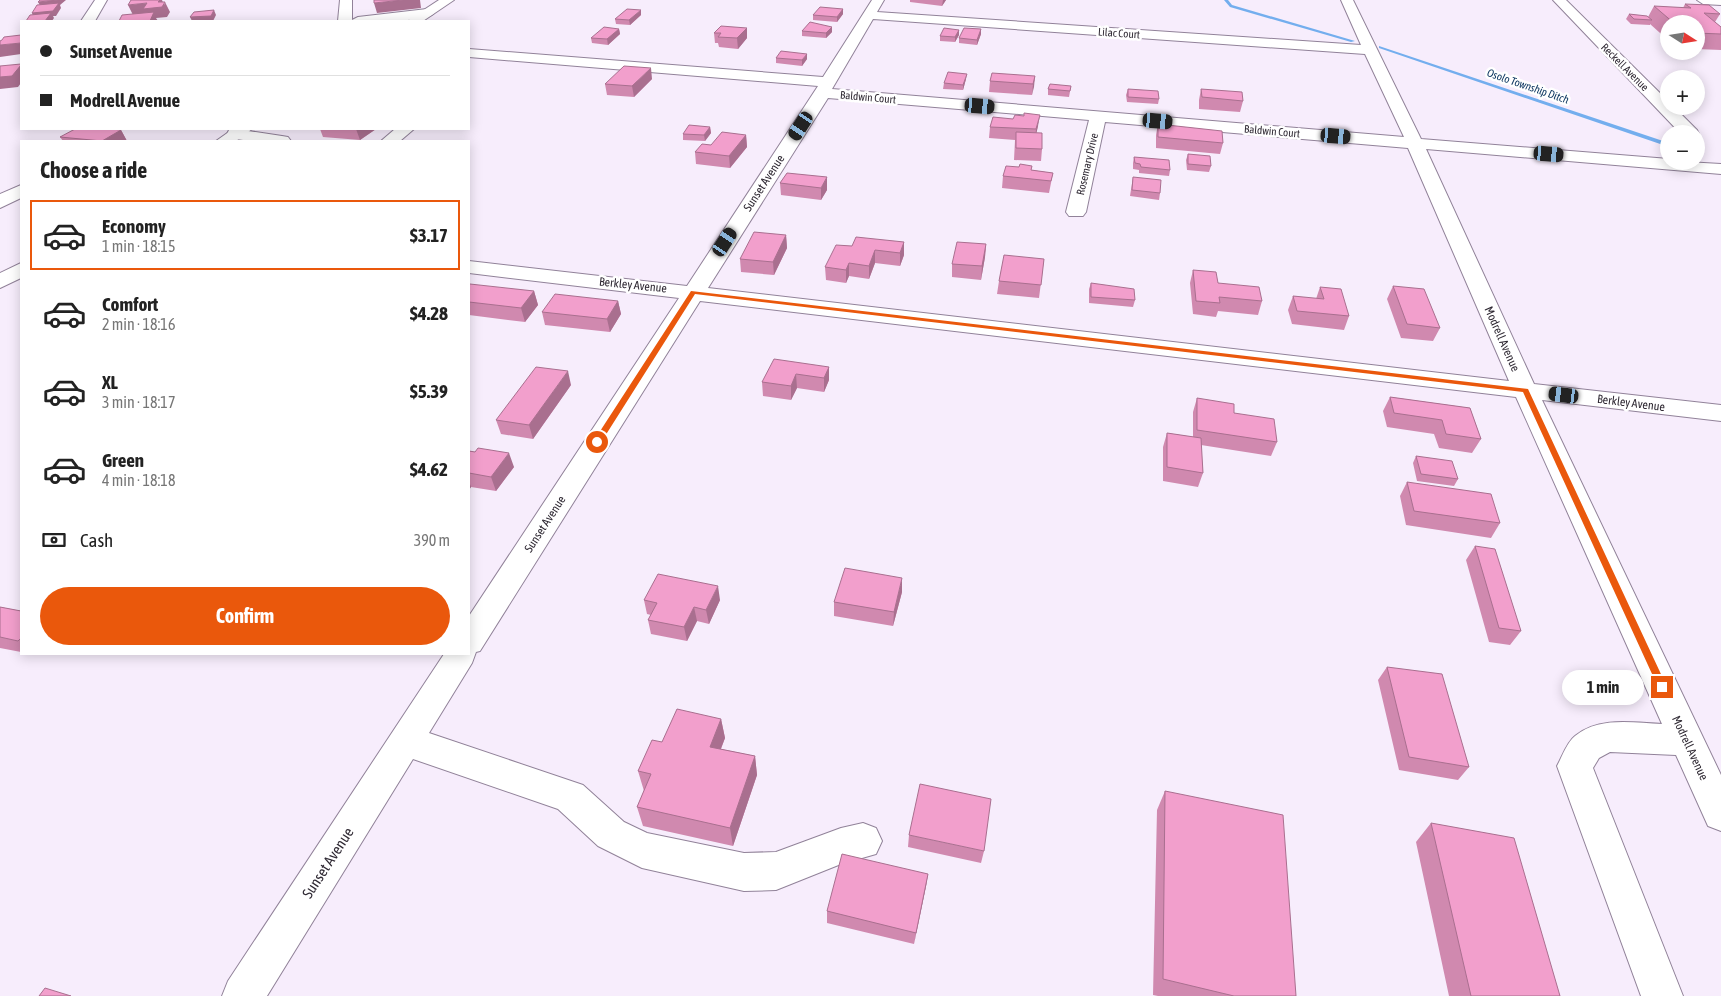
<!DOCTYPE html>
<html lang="en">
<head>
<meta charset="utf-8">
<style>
	:root { --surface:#fff; --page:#f6f6f6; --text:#222; --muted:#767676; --line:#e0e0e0; --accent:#ea580c }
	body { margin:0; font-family:"Asap Condensed",sans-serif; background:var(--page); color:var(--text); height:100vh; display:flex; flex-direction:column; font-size:19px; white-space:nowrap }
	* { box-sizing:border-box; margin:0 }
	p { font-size:16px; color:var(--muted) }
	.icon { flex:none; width:28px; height:28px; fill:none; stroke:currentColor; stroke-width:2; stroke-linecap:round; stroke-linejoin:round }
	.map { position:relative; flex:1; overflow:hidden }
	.side { position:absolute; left:20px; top:140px; width:450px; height:515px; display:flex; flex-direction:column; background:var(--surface); border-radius:0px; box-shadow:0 2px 12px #0003 }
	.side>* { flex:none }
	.banner { position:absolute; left:20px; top:20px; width:450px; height:110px; border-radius:0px; box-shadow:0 2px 12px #0003; display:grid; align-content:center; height:110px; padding:0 20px; background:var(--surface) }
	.needle { width:32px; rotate:102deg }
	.fabs { position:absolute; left:1660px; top:15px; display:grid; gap:10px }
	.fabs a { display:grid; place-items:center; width:45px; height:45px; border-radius:50%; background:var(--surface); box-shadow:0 2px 12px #0003; font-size:25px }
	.end { position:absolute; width:22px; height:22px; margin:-11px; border:6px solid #ea580c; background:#fff; box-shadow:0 0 0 2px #fff }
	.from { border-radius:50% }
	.bubble { position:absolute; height:35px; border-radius:18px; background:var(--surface); box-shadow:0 2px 12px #0003; font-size:16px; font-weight:700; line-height:35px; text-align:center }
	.car { position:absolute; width:15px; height:30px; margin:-15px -8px; border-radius:6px; box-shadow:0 0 4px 1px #0007; background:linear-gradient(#222 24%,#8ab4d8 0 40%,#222 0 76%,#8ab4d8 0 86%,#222 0) }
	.banner b { display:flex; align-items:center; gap:18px; height:48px; font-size:19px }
	.banner b+b { border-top:1px solid var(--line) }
	.banner i { width:12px; height:12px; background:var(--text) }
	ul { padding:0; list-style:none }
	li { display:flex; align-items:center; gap:15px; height:70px; margin:0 10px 8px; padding:0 10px; border:2px solid transparent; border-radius:0px }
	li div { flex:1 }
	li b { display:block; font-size:19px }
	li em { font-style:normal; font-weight:700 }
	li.selected { border-color:var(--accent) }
	li>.icon { width:45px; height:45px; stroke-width:1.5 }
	h2 { padding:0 20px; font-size:22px; line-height:60px }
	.pay { display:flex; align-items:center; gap:12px; height:55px; padding:0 20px; font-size:19px }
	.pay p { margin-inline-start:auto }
	.primary-button { display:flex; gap:10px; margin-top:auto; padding:10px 20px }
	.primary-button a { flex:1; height:58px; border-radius:30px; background:var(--accent); color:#fff; font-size:20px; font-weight:700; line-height:58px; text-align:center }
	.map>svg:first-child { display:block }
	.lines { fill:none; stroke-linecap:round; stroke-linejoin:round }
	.stream { fill:#73aeee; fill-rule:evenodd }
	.minor-casing { stroke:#918299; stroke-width:2 }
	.major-casing { stroke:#918299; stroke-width:2 }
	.minor { fill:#fff; fill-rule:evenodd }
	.major { fill:#fff; fill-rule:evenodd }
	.wall { fill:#d089af }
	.shaded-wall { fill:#a96f8f }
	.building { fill:#f29fcc; stroke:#a96f8f }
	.route { fill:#ea580c }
	.labels { text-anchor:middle; stroke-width:5; stroke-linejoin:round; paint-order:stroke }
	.far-street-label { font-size:11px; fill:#2f2933; stroke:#fff }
	.far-water-label { font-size:11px; font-style:italic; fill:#0f3962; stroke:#fff }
	.street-label { font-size:12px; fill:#2f2933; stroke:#fff }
	.near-street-label { font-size:15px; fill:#2f2933; stroke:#fff }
</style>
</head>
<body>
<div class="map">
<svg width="1721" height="996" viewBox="0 0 1721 996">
	<rect width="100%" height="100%" fill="#f7edfc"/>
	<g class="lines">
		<path class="stream" d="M1224,0H1228L1232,5L1355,41L1351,42L1230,7Z
			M1379,46L1669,143V147L1379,48Z"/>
		<g class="minor-casing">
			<path id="minor" d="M95,0H107L95,21H81Z
				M340,0H352V20L358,17L427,9L434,13C425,24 355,21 338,21Z
				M872,0H884L877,12L1361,45L1341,0H1353L1421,139L1669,159V161L1721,164V174L1426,149L1534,384L1721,405V421L1542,400L1721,775V831L1708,826L1676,755L1610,752L1599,758L1593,768L1683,996H1641L1557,766C1562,757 1567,742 1575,736C1599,716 1634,723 1662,724L1516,397L700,301L480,651L476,652L472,663L429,733L583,785L624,822L647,833L744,853L776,852L841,828L863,823L876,828L882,841L876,854L841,864L776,890L744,891L642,868L598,846L558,809L413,759L267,996H222L228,981L444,654H469V616L679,298L469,273V261L687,286L818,86L469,57V49L823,77ZM873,19L1365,54L1404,137L832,89ZM828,98L1089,120L1066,212L1069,216H1083L1086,212L1105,122L1408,148L1509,381L708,288Z
				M1553,0H1566L1669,102V106H1673L1697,130L1699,134L1697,138L1696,134H1681Z
				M1697,0H1721V5L1703,4Z
				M235,129L282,136L288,137L291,141H250L229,138L227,134L229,130Z
				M395,129H414L400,141H381Z
				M21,185V198L0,208V194Z"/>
		</g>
		<g class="major-casing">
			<path id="major" d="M439,0H454L423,21H407Z
				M233,129H252L236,141H216Z
				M21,263V278L0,288V273Z"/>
		</g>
		<use href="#minor" class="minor"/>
		<use href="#major" class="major"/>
	</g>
	<path class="wall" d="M910,0H946L942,6L910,2Z
		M1685,4L1720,14L1715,22L1721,27V50L1696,49V24H1669V41L1650,24V25L1631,24L1626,19L1629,14L1648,17L1654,6L1683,8Z
		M843,9V14L837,22L813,20V15Z
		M641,15L630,25L616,24L615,19Z
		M721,26L747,38L738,49L719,47L718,43H715L714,33Z
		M619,29L620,34L608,45L592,43L591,38Z
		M981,29V34L977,45L959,43V38Z
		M959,30V35L955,42L940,41V36Z
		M802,31L832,32L826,38L802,36Z
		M776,58L807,59L802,66L776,63Z
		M1035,76L1032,95L989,92L990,81Z
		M652,79L634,97L607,95L605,84Z
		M966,79L963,90L943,89L944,83Z
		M1071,86L1069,97L1048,95V89Z
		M1128,89L1159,99L1158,104L1127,102L1126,95Z
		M1201,89L1243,101L1240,112L1199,109V100Z
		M1158,124L1223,143L1220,154L1156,148V135Z
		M1038,126L1036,133L1042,149L1041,161L1014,160L1015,140L989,138L990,127Z
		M710,127L711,133L705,141L683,140V134Z
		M320,129H376L360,140L323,137Z
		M121,130L127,141H63L60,137Z
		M746,135L747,147L730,168L696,164L695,152L711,145Z
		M1188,154L1211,166L1209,172L1187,170L1186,160Z
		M1134,157L1170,170L1169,176L1139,173V170L1133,169V163Z
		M1031,170L1053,173L1049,193L1002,188L1003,176Z
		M787,173L827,190L821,200L781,195L780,183Z
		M1133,177L1160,193L1159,200L1130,196Z
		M786,235L787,248L774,275L741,272L740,259Z
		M904,242V255L900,266L875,263L869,279L849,276L846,283L826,280L825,267L852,246Z
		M986,244L985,257L981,280L952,277V264Z
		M1044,259L1039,298L997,294L999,281Z
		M1193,270L1218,283L1262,301L1258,315L1218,311L1216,317L1193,314L1190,283Z
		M1091,283L1135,300L1133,307L1089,303V289Z
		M469,285L534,291L538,305L525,322L469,315Z
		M1393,286L1440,328L1433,341L1401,338L1387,299Z
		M1320,287L1349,316L1344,330L1292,324L1288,310L1293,296L1316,299Z
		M618,301L621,314L610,332L545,325L542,312Z
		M829,367V380L824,392L797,388L791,400L763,396L762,382Z
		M571,385L533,439L501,434L496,420Z
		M1390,397L1470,408L1481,439L1472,453L1439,448L1434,434L1387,427L1383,411Z
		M1197,398L1234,413L1277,442L1271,456L1201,445L1203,473L1198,487L1163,481V447L1167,433L1193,437V412Z
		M469,451L514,467L496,491L471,487L469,490Z
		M1416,456L1458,479L1454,486L1417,481L1413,463Z
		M1407,482L1500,523L1491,538L1406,525L1400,496Z
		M1475,546L1521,631L1510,645L1489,642L1466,560Z
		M902,592L893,626L834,616V602Z
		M644,600H720L709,624L697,621L687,641L651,634L648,620L651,615L647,614Z
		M0,607L21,611V652L0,648Z
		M1387,667L1469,767L1458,780L1399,770L1378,680Z
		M721,719L725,738L721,749L755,756L757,775L733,846L643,826L637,807L644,791L638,771L662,742Z
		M1165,791L1296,996H1158L1153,995L1157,810Z
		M1431,823L1560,996H1449L1416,842Z
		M909,835L984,851L981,863L908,847Z
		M928,874L926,886L914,944L827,923V911Z"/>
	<path class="shaded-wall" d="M58,0H66L60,5L61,8L56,16H53L54,18L52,21H45L34,18L32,13L41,7L38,2Z
		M160,0H162L164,5L165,2L170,12L167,17L156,18L158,21H150L133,15L128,5L158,2Z
		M403,0H420L421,8L377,13L374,3Z
		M943,0H946L942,6Z
		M843,9V14L837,22V17Z
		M214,10L216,15L213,21H192L190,17Z
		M641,10V15L630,25L629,20Z
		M832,27V32L826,38V33Z
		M747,28V38L738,49L737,38Z
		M619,29L620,34L608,45L607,39Z
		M981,29V34L977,45V40Z
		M959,30V35L955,42V37Z
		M21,43V54L0,57V45Z
		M807,54V59L802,66V60Z
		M21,65V83L18,87L0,89V77Z
		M651,68L652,79L634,97L632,86Z
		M967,74L966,79L963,90V85Z
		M1035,76L1034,87L1032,95L1033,84Z
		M1040,115L1038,126L1035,140L1036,129Z
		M710,127L711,133L705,141L704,135Z
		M356,129H376L360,140Z
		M121,130L127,141H102Z
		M746,135L747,147L730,168L729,156Z
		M827,177V190L821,200V188Z
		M786,235L787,248L774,275L773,262Z
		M904,242V255L900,266V253Z
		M986,244L985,257L981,280L982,266Z
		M875,250V263L869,279V266Z
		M849,263V276L846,283V270Z
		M534,291L538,305L525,322L521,308Z
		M618,301L621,314L610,332L607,319Z
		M829,367V380L824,392V378Z
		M568,371L571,385L533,439L529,425Z
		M796,374L797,388L791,400V386Z
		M509,453L514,467L496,491L491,477Z
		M469,481L471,487L469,490Z
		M902,578V592L893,626L894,612Z
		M718,586L720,600L709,624L706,610Z
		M694,607L697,621L687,641L684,627Z
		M721,719L725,738L714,766L710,747Z
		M755,756L757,775L733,846L730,828Z
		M928,874L926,886L914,944L916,933Z"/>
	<path class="building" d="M40,0H58L38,2Z
		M131,0H160L158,2H165L162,7L143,9L147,3L128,5Z
		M374,0H403L374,3Z
		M59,3L53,11L32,13L37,5Z
		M1685,4L1709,5L1720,14L1704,13L1721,27V34L1696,33V24H1675L1654,6L1691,8Z
		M820,7L843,9L837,17L813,15Z
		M627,9L641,10L629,20L615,19Z
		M214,10L211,16L190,17L194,12Z
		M154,12L150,21H119L122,15Z
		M51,13L45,21H26L30,15Z
		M1629,14L1647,16L1652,20L1634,19Z
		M810,22L832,27L826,33L802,31Z
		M721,26L747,28L737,38L718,37L721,33H714Z
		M604,27L619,29L607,39L591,38Z
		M944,28L959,30L955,37L940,36Z
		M964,28L981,29L977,40L959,38Z
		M21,35V43L0,45V41L2,40L4,37Z
		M781,51L807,54L802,60L776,58Z
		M21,64V65L12,76L0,77V66Z
		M624,66L651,68L632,86L605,84Z
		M948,72L967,74L963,85L944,83Z
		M992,73L1035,76L1033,84L990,81Z
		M1050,84L1071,86L1070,91L1048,89Z
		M1128,89L1158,91L1159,99L1128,97Z
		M1201,89L1242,92L1243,101L1202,97Z
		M1024,113L1040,115L1036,129L990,127L993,117L1013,119L1015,115L1024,116Z
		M1158,124L1222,131L1223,143L1158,137Z
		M689,125L710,127L704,135L683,134Z
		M75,129H111L121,130L102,141L60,137Z
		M722,132L746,135L729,156L695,152L702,144L711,145Z
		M1016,132L1042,133V149L1016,148Z
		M1188,154L1210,156L1211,166L1188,164Z
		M1134,157L1169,160L1170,170L1141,167L1140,164L1135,163Z
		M1020,164L1032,166L1031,170L1053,173L1051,181L1003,176L1006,166L1019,167Z
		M787,173L827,177L821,188L780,183Z
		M1133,177L1161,180L1160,193L1132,190Z
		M754,232L786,235L773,262L740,259Z
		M856,237L904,242L900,253L875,250L869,266L849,263L846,270L825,267L836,245L852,246Z
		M957,242L986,244L982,266L952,264Z
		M1004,255L1044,259L1041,285L999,281Z
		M1193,270L1216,272L1218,283L1259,287L1262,301L1219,297L1220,303L1196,301Z
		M1091,283L1134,289L1135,300L1091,297Z
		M470,284L534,291L521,308L469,302V285Z
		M1393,286L1424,289L1440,328L1407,324Z
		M1320,287L1341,289L1349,316L1297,311L1293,296L1324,299Z
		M555,294L618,301L607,319L542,312Z
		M774,359L829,367L824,378L796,374L791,386L762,382Z
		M536,367L568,371L529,425L496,420Z
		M1390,397L1470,408L1481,439L1446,434L1442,420L1394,413Z
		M1197,398L1234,404V413L1274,419L1277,442L1197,430Z
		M1167,433L1201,438L1203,473L1167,467Z
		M478,448L509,453L491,477L469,473V451L475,452Z
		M1416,456L1452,461L1458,479L1421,474Z
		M1407,482L1491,494L1500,523L1414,511Z
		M1475,546L1495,549L1521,631L1499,628Z
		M845,568L902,578L894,612L834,602Z
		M658,574L718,586L706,610L694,607L684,627L648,620L657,603L644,600Z
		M0,607L21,611V638L18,641L0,637Z
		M1387,667L1442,674L1469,767L1409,757Z
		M677,709L721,719L710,747L755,756L730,828L637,807L651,774L638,771L652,740L662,742Z
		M920,784L991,799L984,851L909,835Z
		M1165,791L1283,815L1296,996H1234L1163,979Z
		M1431,823L1514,838L1560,996H1471Z
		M842,854L928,874L916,933L827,911Z
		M45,988L71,996H39Z"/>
	<path class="route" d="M691,291L1528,389L1667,687L1662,691L1658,687L1523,392L695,294L600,444H594L593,442Z"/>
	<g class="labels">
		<g class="far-street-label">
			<text transform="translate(1119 33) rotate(4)" y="4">Lilac Court</text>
			<text transform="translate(1625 67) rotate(45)" y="4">Reckell Avenue</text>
			<text transform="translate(868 97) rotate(5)" y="4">Baldwin Court</text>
			<text transform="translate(1272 131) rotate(5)" y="4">Baldwin Court</text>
			<text transform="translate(1087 164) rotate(-77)" y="4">Rosemary Drive</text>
		</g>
		<g class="far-water-label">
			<text transform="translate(1528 86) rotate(19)" y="4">Osolo Township Ditch</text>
		</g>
		<g class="street-label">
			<text transform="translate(764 183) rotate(-57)" y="4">Sunset Avenue</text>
			<text transform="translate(633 285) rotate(6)" y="4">Berkley Avenue</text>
			<text transform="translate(1502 339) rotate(66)" y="4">Modrell Avenue</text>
			<text transform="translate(1631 403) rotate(7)" y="4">Berkley Avenue</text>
			<text transform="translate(545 524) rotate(-57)" y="4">Sunset Avenue</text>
			<text transform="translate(1690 748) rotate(65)" y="4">Modrell Avenue</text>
		</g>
		<g class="near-street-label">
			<text transform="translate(328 863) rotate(-57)" y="5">Sunset Avenue</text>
		</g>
	</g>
</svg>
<div class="fabs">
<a><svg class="needle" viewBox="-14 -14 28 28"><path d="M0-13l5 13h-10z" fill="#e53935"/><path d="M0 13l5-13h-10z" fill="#767676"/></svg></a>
<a>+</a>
<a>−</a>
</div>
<i class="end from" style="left:597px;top:442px"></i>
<i class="end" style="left:1662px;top:687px"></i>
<div class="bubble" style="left:1562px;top:670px;width:82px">1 min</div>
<i class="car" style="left:980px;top:106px;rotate:95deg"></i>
<i class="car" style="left:1158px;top:121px;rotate:95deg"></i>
<i class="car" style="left:801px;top:126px;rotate:213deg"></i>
<i class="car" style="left:1336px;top:136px;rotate:95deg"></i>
<i class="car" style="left:1549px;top:154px;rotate:95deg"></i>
<i class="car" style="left:725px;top:242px;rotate:33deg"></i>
<i class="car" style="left:1564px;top:395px;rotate:277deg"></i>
<div class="banner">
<b><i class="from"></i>Sunset Avenue</b>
<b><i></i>Modrell Avenue</b>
</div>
<section class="side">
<h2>Choose a ride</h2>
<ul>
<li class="selected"><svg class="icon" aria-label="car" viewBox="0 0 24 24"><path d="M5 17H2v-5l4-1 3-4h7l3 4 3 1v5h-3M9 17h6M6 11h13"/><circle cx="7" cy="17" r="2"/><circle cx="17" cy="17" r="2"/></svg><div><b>Economy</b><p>1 min · 18:15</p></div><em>$3.17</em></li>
<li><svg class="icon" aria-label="car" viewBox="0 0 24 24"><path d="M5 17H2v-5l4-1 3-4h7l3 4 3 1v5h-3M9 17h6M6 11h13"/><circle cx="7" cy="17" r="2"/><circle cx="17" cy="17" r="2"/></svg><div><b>Comfort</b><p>2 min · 18:16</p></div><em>$4.28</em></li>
<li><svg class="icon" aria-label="car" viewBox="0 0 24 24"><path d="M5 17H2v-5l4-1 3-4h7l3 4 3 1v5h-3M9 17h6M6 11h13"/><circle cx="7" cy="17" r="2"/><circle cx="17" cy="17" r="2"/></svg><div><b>XL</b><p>3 min · 18:17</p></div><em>$5.39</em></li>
<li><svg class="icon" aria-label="car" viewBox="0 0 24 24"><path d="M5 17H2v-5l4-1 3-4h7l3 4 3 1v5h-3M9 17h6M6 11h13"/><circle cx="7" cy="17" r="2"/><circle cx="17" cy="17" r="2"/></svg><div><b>Green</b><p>4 min · 18:18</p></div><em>$4.62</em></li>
</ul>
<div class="pay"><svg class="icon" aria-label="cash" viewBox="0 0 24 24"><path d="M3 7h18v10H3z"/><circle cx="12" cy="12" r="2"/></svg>Cash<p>390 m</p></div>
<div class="primary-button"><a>Confirm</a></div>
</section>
</div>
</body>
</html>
